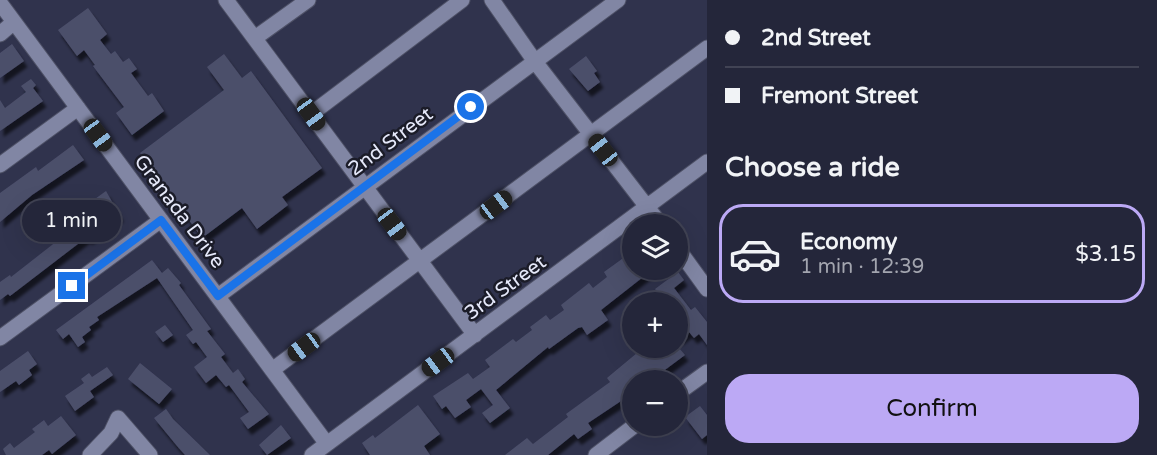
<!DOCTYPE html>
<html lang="en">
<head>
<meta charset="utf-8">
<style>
	:root { --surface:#24263a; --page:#303245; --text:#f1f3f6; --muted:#a3a5af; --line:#414354; --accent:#bca9f5 }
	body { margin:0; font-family:"Varela Round",sans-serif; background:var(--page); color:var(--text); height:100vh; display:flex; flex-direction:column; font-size:22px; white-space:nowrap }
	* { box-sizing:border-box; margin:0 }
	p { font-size:20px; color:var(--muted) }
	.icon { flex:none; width:33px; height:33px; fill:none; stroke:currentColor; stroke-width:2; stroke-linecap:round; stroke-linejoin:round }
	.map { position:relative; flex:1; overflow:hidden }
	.side { display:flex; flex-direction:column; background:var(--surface); width:450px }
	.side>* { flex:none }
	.banner { display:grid; align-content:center; height:132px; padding:0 18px; background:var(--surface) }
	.controls { position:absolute; left:622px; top:214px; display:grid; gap:12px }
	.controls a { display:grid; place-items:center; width:66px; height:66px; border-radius:50%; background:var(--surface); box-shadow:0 6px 24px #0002,0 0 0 2px var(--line); font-size:30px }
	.end { position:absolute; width:27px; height:27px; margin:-14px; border:8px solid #1a73e8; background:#fff; box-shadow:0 0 0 3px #fff }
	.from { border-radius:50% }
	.bubble { position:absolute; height:42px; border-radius:21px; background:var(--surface); box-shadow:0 6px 24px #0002,0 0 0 2px var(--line); font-size:20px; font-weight:600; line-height:42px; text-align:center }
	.car { position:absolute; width:18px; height:36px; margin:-18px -9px; border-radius:8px; box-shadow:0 0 4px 2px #0007; background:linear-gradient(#222 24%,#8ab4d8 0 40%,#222 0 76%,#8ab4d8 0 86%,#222 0) }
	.banner b { display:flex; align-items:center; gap:21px; height:57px; font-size:22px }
	.banner b+b { border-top:2px solid var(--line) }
	.banner i { width:15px; height:15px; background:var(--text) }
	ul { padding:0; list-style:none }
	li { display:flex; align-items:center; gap:18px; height:99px; margin:0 12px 9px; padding:0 6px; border:3px solid var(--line); border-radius:24px }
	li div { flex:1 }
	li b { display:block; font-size:22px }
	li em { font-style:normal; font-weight:600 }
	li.current { border-color:var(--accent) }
	li>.icon { width:54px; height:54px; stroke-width:1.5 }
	h2 { padding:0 18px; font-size:27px; line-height:72px }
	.button { display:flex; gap:12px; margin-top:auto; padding:12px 18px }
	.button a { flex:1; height:69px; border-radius:24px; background:var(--accent); color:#111; font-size:24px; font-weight:600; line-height:69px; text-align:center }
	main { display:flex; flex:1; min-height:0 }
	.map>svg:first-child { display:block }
	.building { fill:#4c4f6b; filter:url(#shadow) }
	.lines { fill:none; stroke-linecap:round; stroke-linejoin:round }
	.minor-casing { stroke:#4e5166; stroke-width:17 }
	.minor { stroke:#8186a4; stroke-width:15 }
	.route { stroke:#1a73e8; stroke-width:8 }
	.labels { text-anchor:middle; stroke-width:5; stroke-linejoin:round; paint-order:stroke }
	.street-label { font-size:20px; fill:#e6e9fa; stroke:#1b1c28 }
</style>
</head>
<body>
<main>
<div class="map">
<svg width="707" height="455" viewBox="0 0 707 455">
	<defs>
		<filter id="shadow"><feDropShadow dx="3.5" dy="6" stdDeviation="1.5" flood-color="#0009"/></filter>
	</defs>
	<rect width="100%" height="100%" fill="#30334d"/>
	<path class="building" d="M88,8L107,34L100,40L111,54L115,51L123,62L129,58L137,69L131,73L148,96L152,93L164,111L132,135L116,113L124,107L93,66L95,65L84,50L77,56L58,30Z
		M12,44L24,61L0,78V53Z
		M224,54L242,78L251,71L322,168L282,197L288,205L257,229L242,208L202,238L140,153L224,90L207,67Z
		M586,56L597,71L594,73L600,82L588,91L569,69Z
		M31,79L36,85L33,88L43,101L0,131V100L5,108L26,92L21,86Z
		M73,145L84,160L32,195L0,222V193L36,167L38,171Z
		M106,191L120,216L89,239L87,237L10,296L8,294L0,300V282L10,275L11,277L66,234L62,229L99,205L95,199Z
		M633,251V270H652L601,310L608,320L587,335L582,327L578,328L549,349L548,347L496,390L510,408L490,423L482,413L493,405L481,389L466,400L471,407L455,418L446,406L442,409L433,396L468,373L473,379L490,367L485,360L513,339L516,342L532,330L530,327L546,315L550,320L564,310L561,305L589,283L593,288L607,277L604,272Z
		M152,260L162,273L168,268L181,283L179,285L211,329L207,331L225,354L221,357L233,373L238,369L245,379L242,382L269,414L248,429L240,418L249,412L229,385L226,387L216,375L206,383L194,367L207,357L196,342L193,344L186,335L193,330L157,278L97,317L99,320L89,327L91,330L82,337L85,342L78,347L69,334L63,339L56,330Z
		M678,272L684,280L674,288L691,310L695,307L707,322V345L699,334L694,338L689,332L678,340V303H666L655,289Z
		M165,325L173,335L163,342L155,332Z
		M643,348H679L685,355L650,381H633V390L626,395L627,397L588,423L592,429L578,439L574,434L548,455H505L527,438L533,444L568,417L566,414L610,382L607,378Z
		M28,351L37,364L29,370L32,375L19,385L16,381L0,392V371Z
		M140,363L172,389L159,404L128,379Z
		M107,367L113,375L90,391L94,397L75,411L65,396L84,383L81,379L89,373L92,377Z
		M418,405L440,434L424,446L430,455H370L362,443L373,435L375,438Z
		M700,406L707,415V435L702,439L685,417Z
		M166,409L173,419L210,455H185L177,446L154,418Z
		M61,416L76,435L52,454L49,450L42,455H6L3,449L10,443L14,448L35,432L32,429L44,420L48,426Z
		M281,425L291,438L267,455L259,445Z"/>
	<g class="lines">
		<g class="minor-casing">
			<path id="minor" d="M226,0L475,335
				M492,0L536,63L661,225
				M0,3L327,444
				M0,34L14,22
				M255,38L308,0
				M311,114L462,0
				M0,165L78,108
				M678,249L707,289
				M218,296L618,0
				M0,338L161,220
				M272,370L707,48
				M678,393L707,372
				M90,455L111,433L118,418L150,455
				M312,455L707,162
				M596,455L634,426"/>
		</g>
		<use href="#minor" class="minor"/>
	</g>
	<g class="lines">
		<path class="route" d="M72,286L161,220L218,296L471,107"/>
	</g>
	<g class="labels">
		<g class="street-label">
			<text transform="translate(390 141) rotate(-37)" y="7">2nd Street</text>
			<text transform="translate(180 211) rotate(53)" y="7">Granada Drive</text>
			<text transform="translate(505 287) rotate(-36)" y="7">3rd Street</text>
		</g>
	</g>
</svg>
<div class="controls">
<a><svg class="icon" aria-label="layers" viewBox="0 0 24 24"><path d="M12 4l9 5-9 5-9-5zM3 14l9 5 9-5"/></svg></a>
<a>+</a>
<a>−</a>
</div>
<i class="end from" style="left:471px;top:107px"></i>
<i class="end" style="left:72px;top:286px"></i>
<div class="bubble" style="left:22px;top:200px;width:99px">1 min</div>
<i class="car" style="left:311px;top:114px;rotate:144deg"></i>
<i class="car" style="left:98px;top:135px;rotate:144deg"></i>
<i class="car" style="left:603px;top:150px;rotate:322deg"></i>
<i class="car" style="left:496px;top:205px;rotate:53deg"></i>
<i class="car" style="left:392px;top:224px;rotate:143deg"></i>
<i class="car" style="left:304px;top:347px;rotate:234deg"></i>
<i class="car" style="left:438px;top:362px;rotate:234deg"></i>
</div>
<section class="side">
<div class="banner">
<b><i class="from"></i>2nd Street</b>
<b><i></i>Fremont Street</b>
</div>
<h2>Choose a ride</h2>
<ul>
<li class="current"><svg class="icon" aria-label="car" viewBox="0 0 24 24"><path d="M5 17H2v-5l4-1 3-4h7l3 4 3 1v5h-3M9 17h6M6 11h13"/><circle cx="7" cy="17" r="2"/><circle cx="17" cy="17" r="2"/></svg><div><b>Economy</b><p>1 min · 12:39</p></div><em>$3.15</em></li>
</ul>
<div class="button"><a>Confirm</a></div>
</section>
</main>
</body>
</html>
